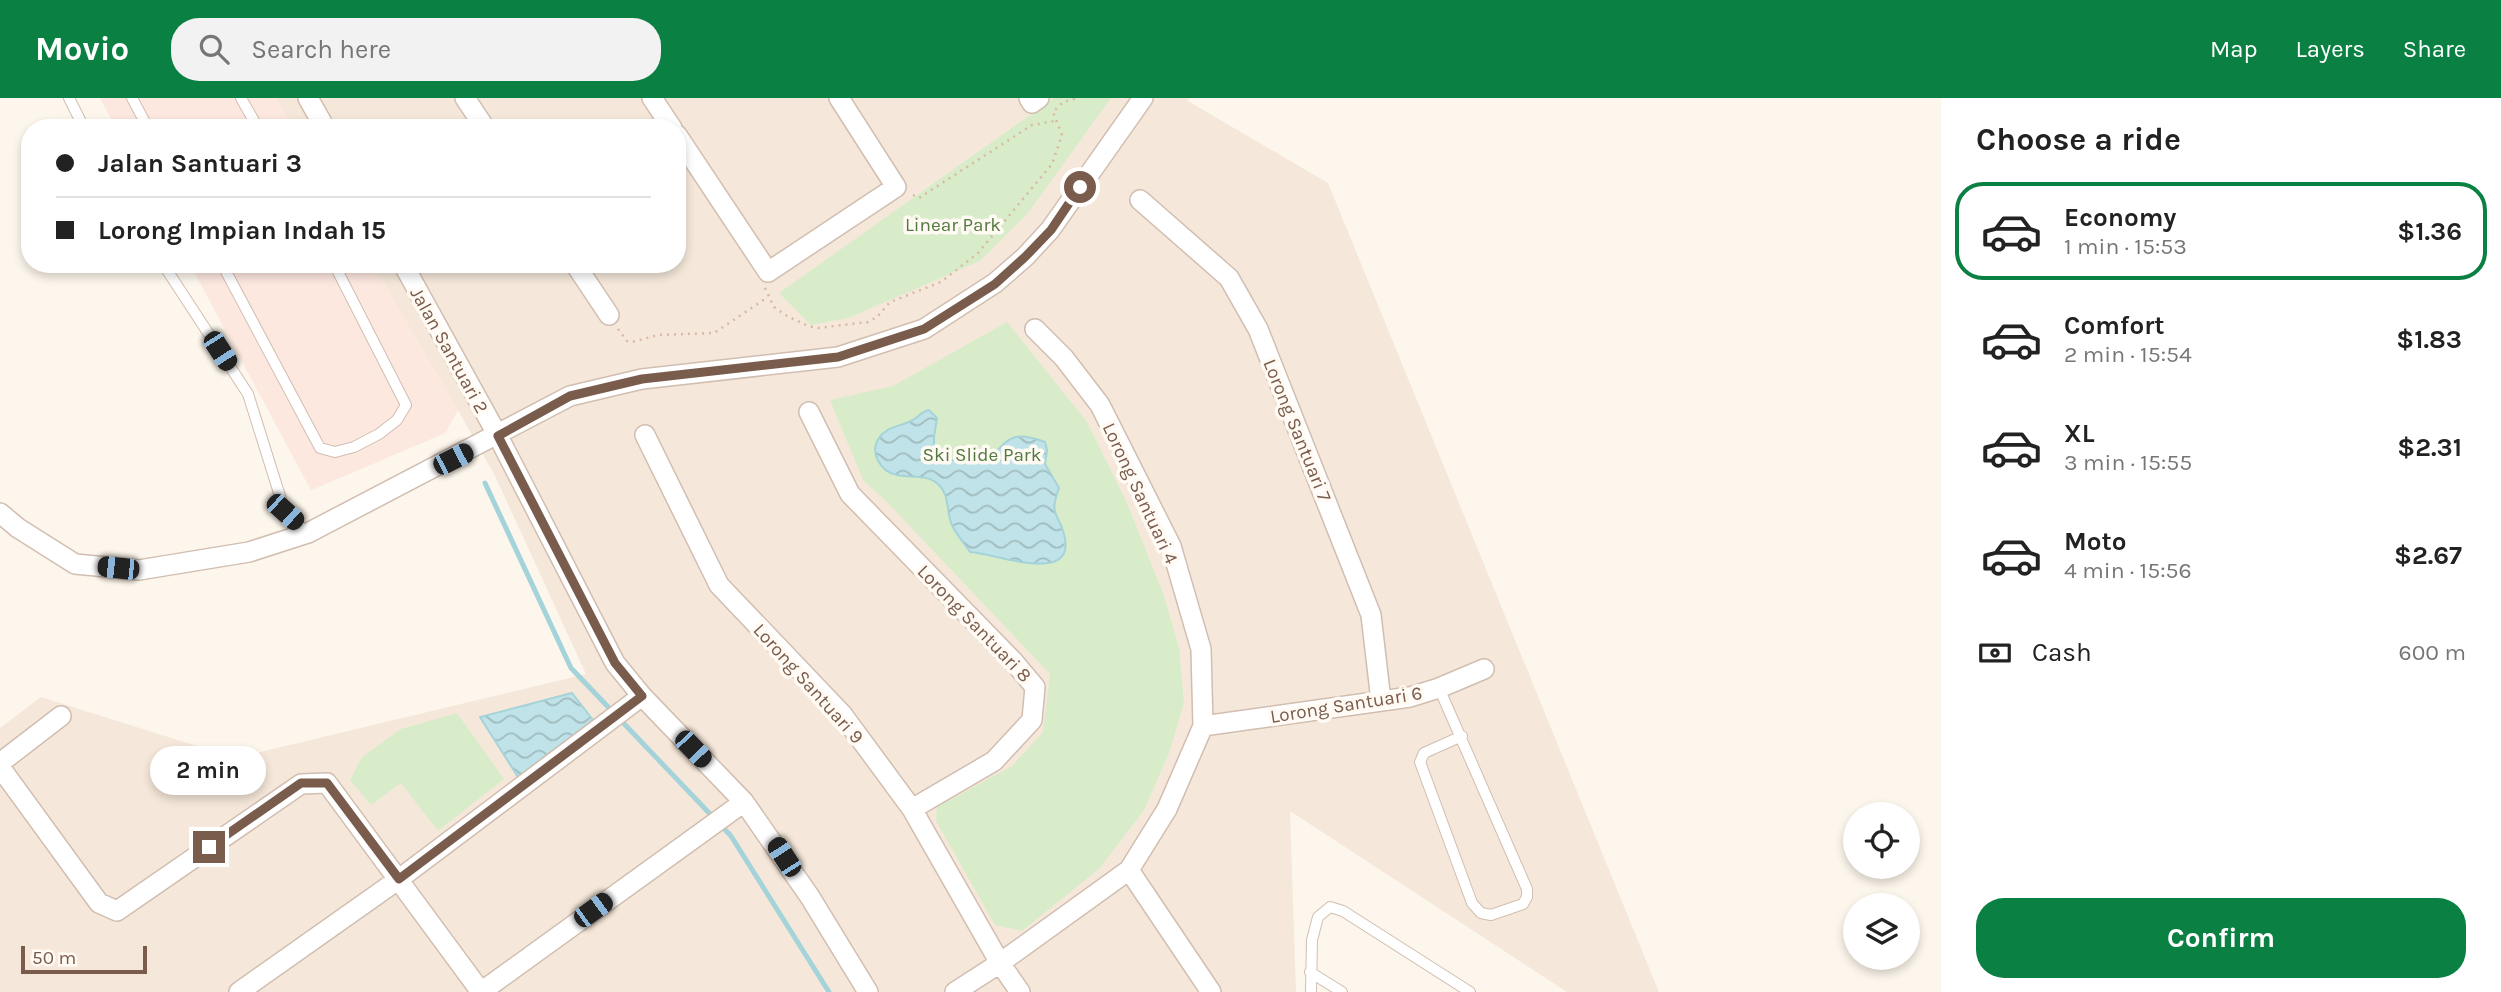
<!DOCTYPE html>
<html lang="en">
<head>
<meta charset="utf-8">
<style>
	:root { --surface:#fff; --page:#f2f2f2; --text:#222; --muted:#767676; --line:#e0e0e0; --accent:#0b8043 }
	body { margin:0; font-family:Karla,sans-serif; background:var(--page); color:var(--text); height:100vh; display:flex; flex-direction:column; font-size:26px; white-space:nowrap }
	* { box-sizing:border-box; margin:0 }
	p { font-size:23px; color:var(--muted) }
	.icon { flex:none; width:38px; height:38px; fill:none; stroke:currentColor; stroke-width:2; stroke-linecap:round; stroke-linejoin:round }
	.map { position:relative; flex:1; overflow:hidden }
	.drawer { display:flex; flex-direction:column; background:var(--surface); width:560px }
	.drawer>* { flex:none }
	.guide { position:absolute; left:21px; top:21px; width:665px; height:154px; border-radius:28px; box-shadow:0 4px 10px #0003; display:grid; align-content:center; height:154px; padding:0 35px; background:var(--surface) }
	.buttons { position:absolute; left:1843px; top:704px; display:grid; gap:14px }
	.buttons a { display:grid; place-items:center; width:77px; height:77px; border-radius:50%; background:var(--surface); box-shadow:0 4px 10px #0003; font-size:35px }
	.scale { position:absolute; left:21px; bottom:18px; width:126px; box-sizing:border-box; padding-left:7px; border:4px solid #7a5c4d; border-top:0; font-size:19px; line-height:24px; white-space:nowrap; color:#7a5c4d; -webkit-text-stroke:5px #fffaf3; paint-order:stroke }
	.end { position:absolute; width:32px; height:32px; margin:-16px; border:9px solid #7a5c4d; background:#fff; box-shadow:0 0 0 4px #fff }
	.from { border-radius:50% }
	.bubble { position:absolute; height:49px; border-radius:24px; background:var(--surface); box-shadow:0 4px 10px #0003; font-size:23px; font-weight:700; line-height:49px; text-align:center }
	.car { position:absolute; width:21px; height:42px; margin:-21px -10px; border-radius:9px; box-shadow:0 0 5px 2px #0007; background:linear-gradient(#222 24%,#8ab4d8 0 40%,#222 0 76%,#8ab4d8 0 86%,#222 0) }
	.guide b { display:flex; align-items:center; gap:24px; height:66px; font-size:26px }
	.guide b+b { border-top:2px solid var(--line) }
	.guide i { width:18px; height:18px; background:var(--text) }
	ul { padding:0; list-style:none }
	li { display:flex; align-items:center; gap:21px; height:98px; margin:0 14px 10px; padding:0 21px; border:4px solid transparent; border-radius:28px }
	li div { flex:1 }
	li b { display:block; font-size:26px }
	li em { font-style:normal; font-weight:700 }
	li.active { border-color:var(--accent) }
	li>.icon { width:63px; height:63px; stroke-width:1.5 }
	h2 { padding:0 35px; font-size:32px; line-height:84px }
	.pay { display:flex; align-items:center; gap:18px; height:77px; padding:0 35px; font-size:26px }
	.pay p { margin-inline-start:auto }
	.cta { display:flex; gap:14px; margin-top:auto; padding:14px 35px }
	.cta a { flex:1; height:80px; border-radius:28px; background:var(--accent); color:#fff; font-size:28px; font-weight:700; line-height:80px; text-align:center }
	header { display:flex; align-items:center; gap:42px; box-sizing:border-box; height:98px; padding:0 35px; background:var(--accent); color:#fff }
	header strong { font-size:33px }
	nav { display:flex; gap:38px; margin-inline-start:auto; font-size:24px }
	.search { width:490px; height:63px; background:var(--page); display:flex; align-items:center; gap:18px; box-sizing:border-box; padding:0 24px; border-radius:28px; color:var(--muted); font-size:26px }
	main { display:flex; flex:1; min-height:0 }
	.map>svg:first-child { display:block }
	.residential { fill:#f5e8da }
	.commercial { fill:#fde8e0 }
	.green { fill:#d8ecc9 }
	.water { fill:url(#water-waves); stroke:#a5d3da; stroke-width:2 }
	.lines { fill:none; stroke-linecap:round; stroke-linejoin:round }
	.stream { stroke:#a5d3da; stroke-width:5 }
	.lane-casing { stroke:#d1beb0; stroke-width:12 }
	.street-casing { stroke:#d1beb0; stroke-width:22 }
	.path { stroke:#d9b8a5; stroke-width:2.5; stroke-dasharray:2 5; stroke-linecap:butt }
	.lane { stroke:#fff; stroke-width:10 }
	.street { stroke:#fff; stroke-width:19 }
	.route { stroke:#7a5c4d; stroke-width:9 }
	.labels { text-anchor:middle; stroke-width:7; stroke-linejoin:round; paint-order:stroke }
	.park-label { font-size:19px; fill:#537a41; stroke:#fffaf3 }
	.street-label { font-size:19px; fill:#7a5c4d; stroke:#fffaf3 }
</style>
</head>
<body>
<header>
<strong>Movio</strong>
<div class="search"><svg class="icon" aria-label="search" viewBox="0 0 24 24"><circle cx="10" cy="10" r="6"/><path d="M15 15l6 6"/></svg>Search here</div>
<nav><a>Map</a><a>Layers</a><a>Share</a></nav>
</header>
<main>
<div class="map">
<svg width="1941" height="894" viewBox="0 0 1941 894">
	<defs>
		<pattern id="water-waves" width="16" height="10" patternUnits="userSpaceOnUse" patternTransform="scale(1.75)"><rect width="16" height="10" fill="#bfe3e8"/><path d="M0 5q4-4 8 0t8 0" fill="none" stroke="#a0bbbe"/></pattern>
	</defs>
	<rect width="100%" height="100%" fill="#fdf6ec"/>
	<path class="residential" d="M100,0H1189L1188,3L1328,85L1659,894H1567L1290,713L1296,894H0V630L41,599L235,660L586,576L495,378L458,312L445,335L311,392L190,166H677V30H116Z"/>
	<path class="commercial" d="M100,0H276L293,30H116Z
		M190,166H373L458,312L445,335L311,392Z"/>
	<path class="green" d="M1054,0H1111L1028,115L980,163L848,220L811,227L779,195Z
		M1007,224L1087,324L1127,405L1164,498L1179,550L1184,605L1169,655L1144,712L1100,770L1022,833L995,827L936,723L937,709L1012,668L1043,634L1050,576L884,401L863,382L830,302L893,288Z
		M457,615L504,681L438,733L401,685L371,707L350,682L362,659L401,631Z"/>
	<path class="water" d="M929,312L937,320L934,339V354C951,364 967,367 986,364C1009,342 1009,331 1045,344L1047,352L1045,366L1059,390C1049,418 1057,412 1064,436C1078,489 994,455 970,454C964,445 956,436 952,427C946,414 950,397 938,386C927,376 911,380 897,377C881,374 869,355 879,340C887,328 899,329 911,323C918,320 920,314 929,312Z
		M572,595L593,622L518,679L480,619Z"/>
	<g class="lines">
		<path class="stream" d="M485,385L571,570L731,738L829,894"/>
		<g class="lane-casing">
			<path id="lane" d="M69,0L84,30
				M132,0L148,30
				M241,0L258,30
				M163,166L248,296L285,414L307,435
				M222,166L320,350L335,354L354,349L379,336L397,322L406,307L334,166
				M1439,590L1527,791V799L1523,806L1491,817L1481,815L1472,805L1420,664L1424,655L1462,638
				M1310,874L1342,894
				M1311,894L1312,842L1318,819L1330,809L1343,813L1470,894"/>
		</g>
		<g class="street-casing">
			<path id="street" d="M308,0L325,30
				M465,0L485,30
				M652,0L672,30
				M1029,0L1032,5L1039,0
				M677,37L768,174L896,89L839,0
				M1140,102L1229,180L1258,231L1371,517L1381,603
				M403,166L498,338L615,565L642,598L744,704L810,799L868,894
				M575,166L609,217
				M809,314L850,396L1014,564L1035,589L1032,622L994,663L912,711
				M645,337L719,487L842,616L912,711L1000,865L1020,894
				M0,415L18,430L75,466L139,472L249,454L308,435L570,298L642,281L838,259L924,231L995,185L1025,159L1050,132L1143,0
				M1203,628L1410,599L1439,590L1484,571
				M0,665L61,618
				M0,669L99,805L117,813L301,686L327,685L481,894
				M1129,772L1211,894
				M239,894L399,781L642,598
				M481,894L744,704
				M955,894L1000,865L1129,772L1167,711L1203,628L1201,551L1171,448L1100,307L1064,260L1035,231"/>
		</g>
		<path class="path" d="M913,97L919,100L1032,27L1055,23
			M765,190L774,209L787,218L808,228L818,230L868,224L877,219L890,204L941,184L978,155L1052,66L1062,37L1053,14L1063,4L1078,0
			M618,231L627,243L632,244L658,237L714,235L768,199"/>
		<use href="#lane" class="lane"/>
		<use href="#street" class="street"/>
	</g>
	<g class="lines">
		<path class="route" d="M209,749L301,685H327L399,781L642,598L615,565L498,338L570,298L642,281L838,259L924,231L995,186L1025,159L1051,132L1080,89"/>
	</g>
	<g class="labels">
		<g class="park-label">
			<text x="953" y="133">Linear Park</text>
			<text x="982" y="363">Ski Slide Park</text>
		</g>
		<g class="street-label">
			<text transform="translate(450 252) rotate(61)" y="7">Jalan Santuari 2</text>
			<text transform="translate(1298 332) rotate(68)" y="7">Lorong Santuari 7</text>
			<text transform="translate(1141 395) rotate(65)" y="7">Lorong Santuari 4</text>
			<text transform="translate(975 525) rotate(46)" y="7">Lorong Santuari 8</text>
			<text transform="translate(809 585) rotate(48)" y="7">Lorong Santuari 9</text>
			<text transform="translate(1346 606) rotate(-9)" y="7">Lorong Santuari 6</text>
		</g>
	</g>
</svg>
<div class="buttons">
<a><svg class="icon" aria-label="locate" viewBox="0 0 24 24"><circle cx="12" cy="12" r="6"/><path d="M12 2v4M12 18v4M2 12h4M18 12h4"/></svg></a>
<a><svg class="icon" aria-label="layers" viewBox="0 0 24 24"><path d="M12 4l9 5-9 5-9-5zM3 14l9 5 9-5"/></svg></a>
</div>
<div class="scale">50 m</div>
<i class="end from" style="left:1080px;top:89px"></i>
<i class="end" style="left:209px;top:749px"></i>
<div class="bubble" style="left:150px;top:648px;width:116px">2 min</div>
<i class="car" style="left:220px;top:253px;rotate:147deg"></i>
<i class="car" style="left:453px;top:361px;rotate:63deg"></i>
<i class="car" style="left:285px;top:414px;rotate:132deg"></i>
<i class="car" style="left:118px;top:470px;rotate:276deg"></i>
<i class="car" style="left:693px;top:651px;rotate:136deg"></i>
<i class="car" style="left:784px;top:759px;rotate:327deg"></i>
<i class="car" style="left:593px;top:812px;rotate:54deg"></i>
<div class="guide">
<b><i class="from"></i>Jalan Santuari 3</b>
<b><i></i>Lorong Impian Indah 15</b>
</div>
</div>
<section class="drawer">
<h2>Choose a ride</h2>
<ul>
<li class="active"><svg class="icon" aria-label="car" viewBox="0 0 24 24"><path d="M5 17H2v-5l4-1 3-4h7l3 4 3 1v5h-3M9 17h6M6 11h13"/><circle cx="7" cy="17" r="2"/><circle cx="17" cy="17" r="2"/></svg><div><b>Economy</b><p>1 min · 15:53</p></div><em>$1.36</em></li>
<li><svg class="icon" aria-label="car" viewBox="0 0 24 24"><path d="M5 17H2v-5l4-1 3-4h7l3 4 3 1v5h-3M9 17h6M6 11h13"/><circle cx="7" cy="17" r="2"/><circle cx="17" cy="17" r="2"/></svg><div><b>Comfort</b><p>2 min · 15:54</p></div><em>$1.83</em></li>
<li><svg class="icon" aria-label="car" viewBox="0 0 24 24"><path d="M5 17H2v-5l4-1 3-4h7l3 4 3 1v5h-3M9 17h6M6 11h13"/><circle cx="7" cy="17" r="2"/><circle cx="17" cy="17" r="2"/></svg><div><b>XL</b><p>3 min · 15:55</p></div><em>$2.31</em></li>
<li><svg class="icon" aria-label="car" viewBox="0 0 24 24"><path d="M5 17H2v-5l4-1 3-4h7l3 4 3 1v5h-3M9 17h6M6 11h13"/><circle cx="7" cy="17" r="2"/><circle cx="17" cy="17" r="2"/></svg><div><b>Moto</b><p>4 min · 15:56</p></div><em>$2.67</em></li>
</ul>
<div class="pay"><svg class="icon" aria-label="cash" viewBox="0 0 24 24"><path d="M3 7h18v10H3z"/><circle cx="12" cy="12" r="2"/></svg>Cash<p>600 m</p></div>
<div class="cta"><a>Confirm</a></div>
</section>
</main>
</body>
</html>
